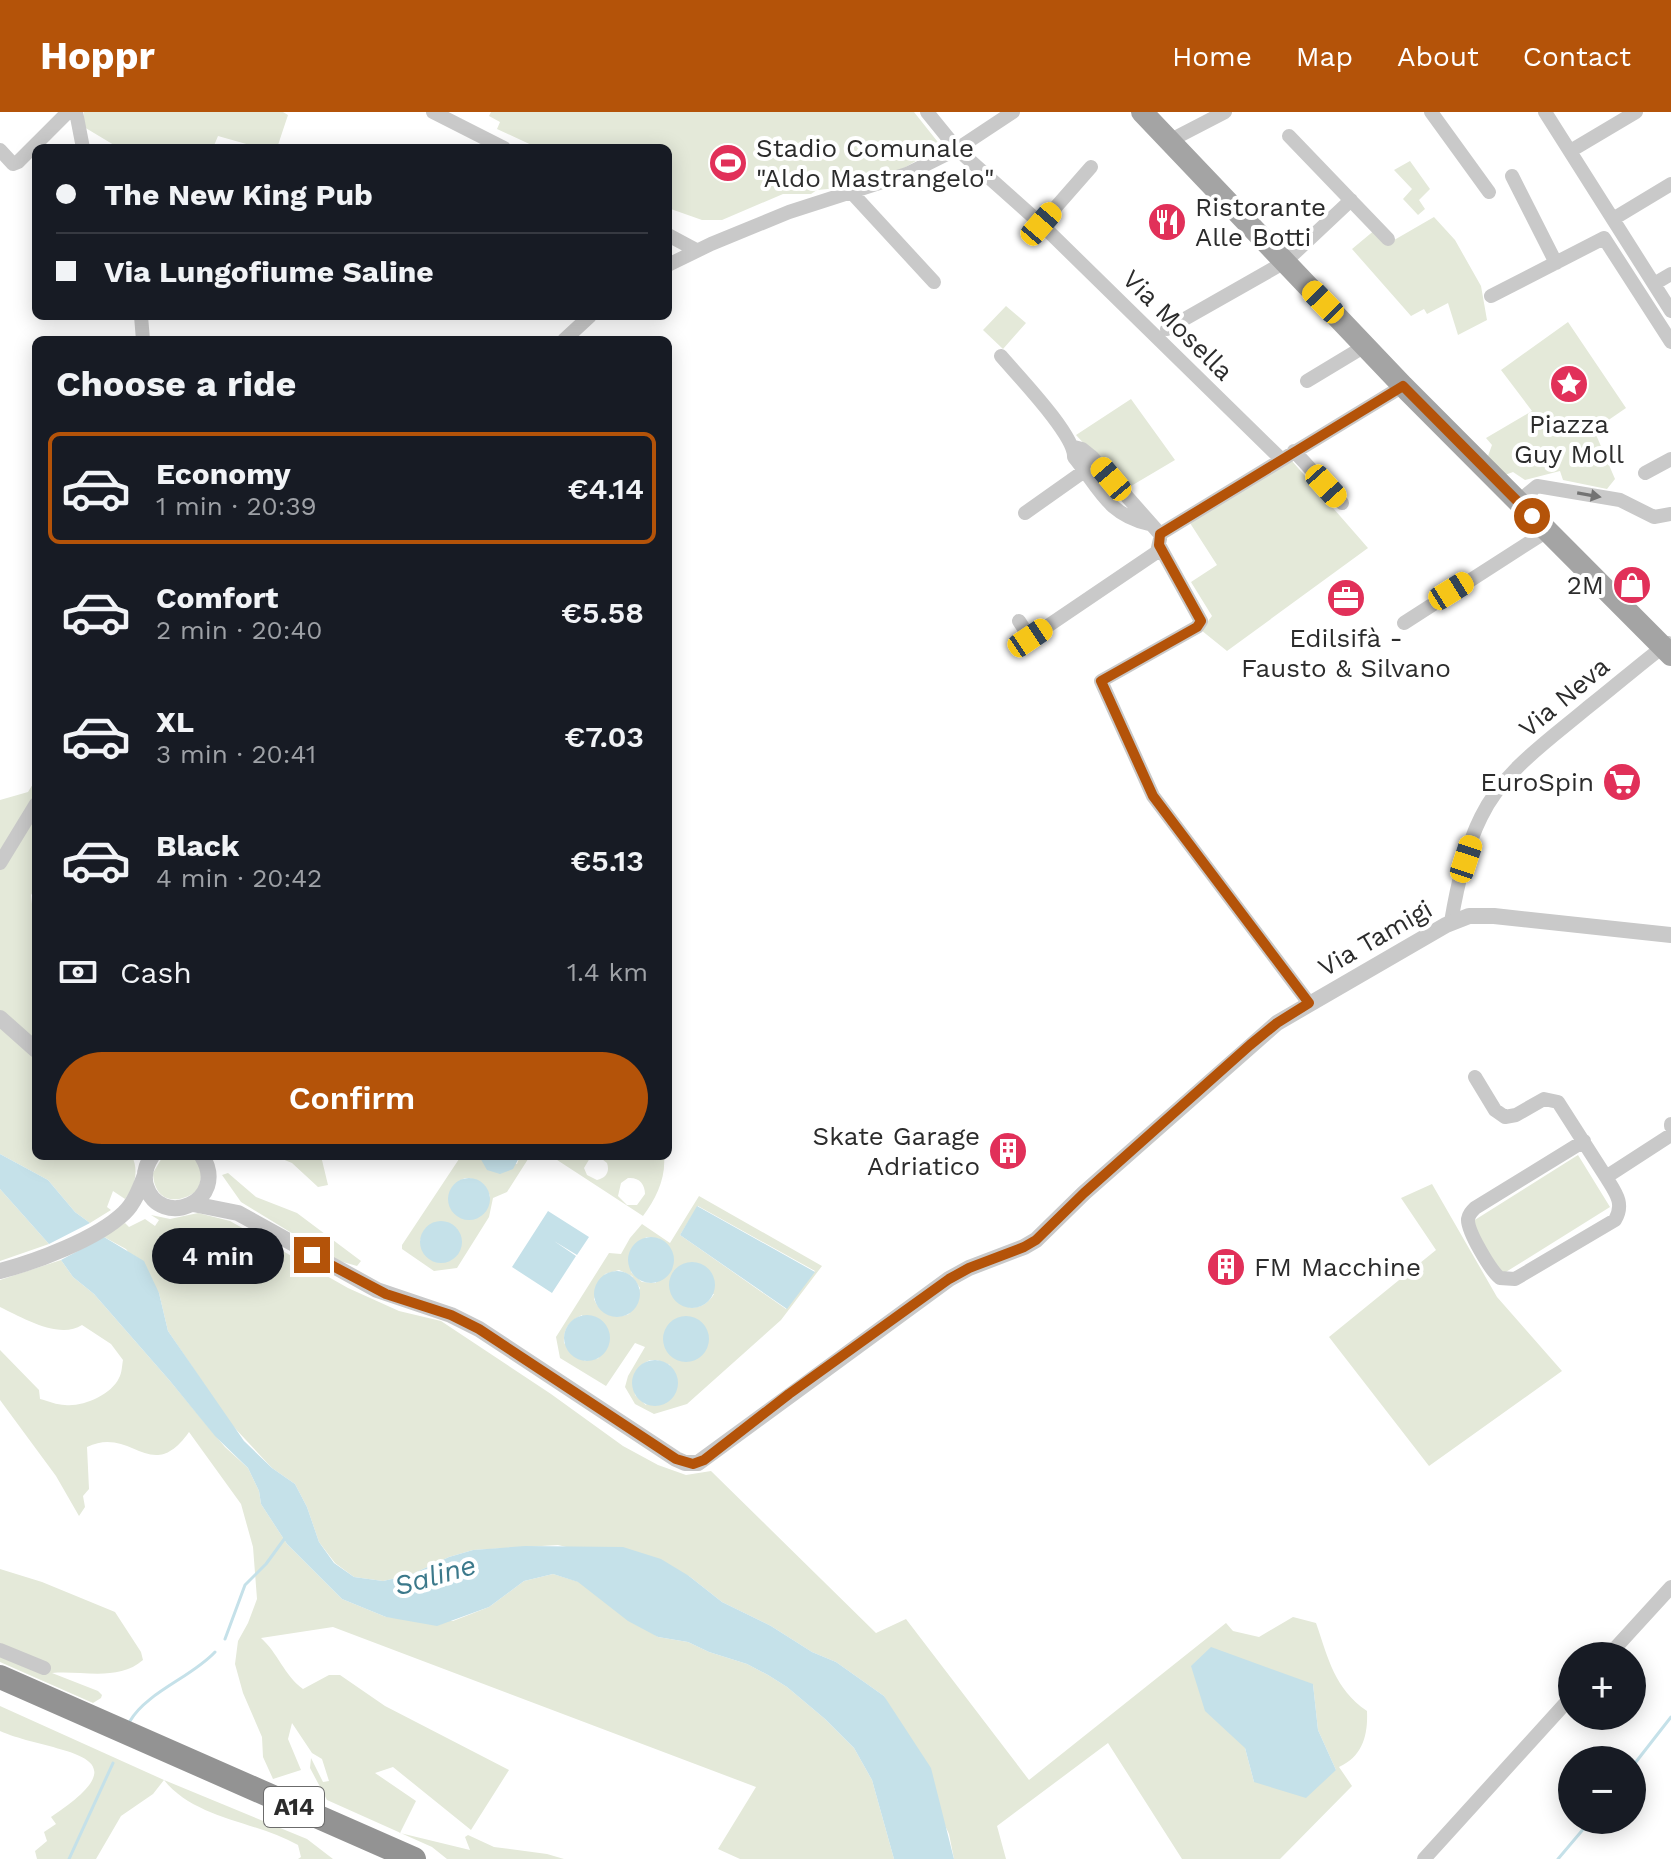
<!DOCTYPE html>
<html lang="en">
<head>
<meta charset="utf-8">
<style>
	:root { --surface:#171b24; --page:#20242c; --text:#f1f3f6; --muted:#9ea1a6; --line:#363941; --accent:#b45309 }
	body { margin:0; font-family:"Work Sans",sans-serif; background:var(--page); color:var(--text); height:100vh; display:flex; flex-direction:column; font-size:30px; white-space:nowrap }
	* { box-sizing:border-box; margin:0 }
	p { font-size:26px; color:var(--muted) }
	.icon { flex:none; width:44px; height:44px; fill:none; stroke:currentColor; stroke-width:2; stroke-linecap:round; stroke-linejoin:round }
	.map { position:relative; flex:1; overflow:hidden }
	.sheet { position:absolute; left:32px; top:224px; width:640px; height:824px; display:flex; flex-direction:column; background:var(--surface); border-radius:12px; box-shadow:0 4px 20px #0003 }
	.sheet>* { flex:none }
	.banner { position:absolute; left:32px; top:32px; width:640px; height:176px; border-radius:12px; box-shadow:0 4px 20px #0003; display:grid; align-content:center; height:176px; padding:0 24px; background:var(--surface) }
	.tools { position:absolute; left:1558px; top:1530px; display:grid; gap:16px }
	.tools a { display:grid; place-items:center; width:88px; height:88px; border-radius:50%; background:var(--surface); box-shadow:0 4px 20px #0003; font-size:40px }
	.end { position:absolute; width:36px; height:36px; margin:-18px; border:10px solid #b45309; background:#fff; box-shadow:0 0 0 4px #fff }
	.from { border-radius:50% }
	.bubble { position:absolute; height:56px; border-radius:28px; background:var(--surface); box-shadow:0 4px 20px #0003; font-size:26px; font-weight:600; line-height:56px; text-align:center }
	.car { position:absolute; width:24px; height:48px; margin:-24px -12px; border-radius:10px; box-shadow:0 0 6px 2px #0007; background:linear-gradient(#f5c518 24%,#345 0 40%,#f5c518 0 76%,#345 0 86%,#f5c518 0) }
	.banner b { display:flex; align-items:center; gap:28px; height:76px; font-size:30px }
	.banner b+b { border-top:2px solid var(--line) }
	.banner i { width:20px; height:20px; background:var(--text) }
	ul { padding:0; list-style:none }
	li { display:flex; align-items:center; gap:24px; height:112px; margin:0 16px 12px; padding:0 8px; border:4px solid transparent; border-radius:12px }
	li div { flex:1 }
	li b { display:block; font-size:30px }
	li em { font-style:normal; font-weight:600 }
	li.active { border-color:var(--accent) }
	li>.icon { width:72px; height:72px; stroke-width:1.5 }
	h2 { padding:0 24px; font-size:36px; line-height:96px }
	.pay { display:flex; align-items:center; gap:20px; height:88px; padding:0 24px; font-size:30px }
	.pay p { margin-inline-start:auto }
	.button { display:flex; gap:16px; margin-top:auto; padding:16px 24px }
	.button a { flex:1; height:92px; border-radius:48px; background:var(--accent); color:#fff; font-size:32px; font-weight:600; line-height:92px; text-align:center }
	header { display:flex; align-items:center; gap:48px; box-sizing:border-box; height:112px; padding:0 40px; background:var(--accent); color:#fff }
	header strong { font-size:38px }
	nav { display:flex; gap:44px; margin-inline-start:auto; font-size:28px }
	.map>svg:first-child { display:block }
	.green { fill:#e4e9d9; fill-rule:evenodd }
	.water { fill:#c5e1e9 }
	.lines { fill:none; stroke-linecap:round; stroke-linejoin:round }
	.stream { stroke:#c5e1e9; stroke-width:3 }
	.minor { stroke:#c9c9c9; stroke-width:14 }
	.tertiary { stroke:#c9c9c9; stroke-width:16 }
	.primary { stroke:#a4a4a4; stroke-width:22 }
	.motorway { stroke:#939393; stroke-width:24 }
	.oneway { fill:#737373 }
	.route { stroke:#b45309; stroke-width:10 }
	.labels { text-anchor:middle; stroke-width:8; stroke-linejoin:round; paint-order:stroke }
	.shield { fill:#fff; stroke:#6b6b6b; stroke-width:2 }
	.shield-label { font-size:24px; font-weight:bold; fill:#2c2c2c }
	.poi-label { font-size:26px; fill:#2c2c2c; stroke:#fff; text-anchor:start }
	.street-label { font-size:26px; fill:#2c2c2c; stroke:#fff }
	.water-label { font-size:28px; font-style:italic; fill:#3c798b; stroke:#fff }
</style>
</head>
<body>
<header>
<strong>Hoppr</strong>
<nav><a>Home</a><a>Map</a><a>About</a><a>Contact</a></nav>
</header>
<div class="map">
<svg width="1671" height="1747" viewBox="0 0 1671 1747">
	<rect width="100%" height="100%" fill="#fff"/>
	<path class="green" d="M84,0H283L288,3L277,36H260L218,24L213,36H119L84,15Z
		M491,0H914L941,34L894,62L839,76L817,78L811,82H783L722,108H702L668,96V36H538L497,17L500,10L489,4Z
		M1410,49L1430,77L1419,88L1425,97L1418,103L1403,87L1412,77L1394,58Z
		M1434,105L1455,128L1481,174L1487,208L1458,223L1448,191L1427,202L1424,197L1411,204L1352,137L1376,117L1389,131Z
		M1006,194L1026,211L1003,237L983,218Z
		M1568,210L1626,296L1594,318L1615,367L1607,377L1563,368L1560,359L1525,368L1513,360L1505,363L1488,344L1492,333L1486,326L1532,299L1501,258Z
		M1131,287L1175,348L1126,377L1076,323Z
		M1292,349L1368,436L1227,539L1201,518L1212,504L1191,470L1217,453L1190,411Z
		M36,667V776L31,783L36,829V1044H132C139,1059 135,1074 125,1087L113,1079L107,1095L111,1098L90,1111L75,1100L48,1068L0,1042V688L28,680Z
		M1578,1043L1610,1095L1501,1163L1470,1111Z
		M163,1044H193C204,1054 201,1064 199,1077C179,1094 154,1091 153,1061Z
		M275,1044H321L328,1073L318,1075L292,1051Z
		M461,1044H479L480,1047L517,1052L520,1044H530L507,1080L493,1086L489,1105L457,1156L434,1159L402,1137V1133ZM465,1066C478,1066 486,1072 490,1084L470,1107L457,1103L459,1069ZM437,1110L456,1116C468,1134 456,1153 435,1150L420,1129L425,1117Z
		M551,1044H664C666,1066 656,1087 643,1104ZM598,1044L607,1051C610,1060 606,1066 597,1068L587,1063L584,1056L590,1046ZM628,1066C639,1065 645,1072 645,1082L637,1093H627L618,1084L621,1071Z
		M228,1061L256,1085L297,1101L361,1149L357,1154L336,1148L241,1090L222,1063Z
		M1432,1072L1497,1185L1562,1259L1429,1354L1329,1225L1436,1138L1401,1086Z
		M0,1077L49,1132L0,1149Z
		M699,1084L822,1154L781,1208L687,1292L654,1302L635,1292L625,1275L628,1264L645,1235L635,1231L606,1274L560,1246L556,1225L609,1141L621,1142L630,1126L642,1112L670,1131ZM698,1094L815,1159L786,1197L680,1123ZM646,1125L660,1127L656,1171L642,1170L631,1160ZM619,1158L632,1164L640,1176L629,1202C614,1208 600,1202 594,1187L605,1162ZM670,1178L714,1182C702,1202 679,1199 670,1178ZM582,1203L599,1246L585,1249L564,1231C563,1217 569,1209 582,1203ZM650,1248H657L670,1253L646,1293L635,1283C634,1267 632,1256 650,1248Z
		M198,1101L230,1109L348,1176L399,1199L441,1209L551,1282L623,1334L658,1353L686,1363L711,1359L876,1521L906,1507L1029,1668L1226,1511L1233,1519L1259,1525L1293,1505L1316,1511C1329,1548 1334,1576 1367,1599C1368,1623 1363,1644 1339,1655L1352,1674L1280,1747H1182L1108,1631L997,1714L1006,1747H954L949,1722L884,1584L836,1550L812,1540L771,1514L722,1490L689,1464L558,1433L473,1438L449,1445L410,1463L383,1469L354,1465L335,1451L319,1430L307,1395L295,1372L272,1356L231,1312L168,1219L159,1181L126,1137L104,1125L125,1111L129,1115L145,1107L155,1114L159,1108L151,1103L170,1107ZM1313,1572L1318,1618L1336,1658L1254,1670L1245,1636Z
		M61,1148L73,1165L94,1182L170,1269L225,1335L248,1356L259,1379L261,1392L287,1432L342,1487L386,1505L453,1509L489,1495L524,1469L553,1462L579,1470L658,1525L688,1530L709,1540L747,1552L768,1563L787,1575L825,1607L854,1636L872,1668L894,1747H740L718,1737L756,1675L333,1515L261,1526C278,1541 284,1563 303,1577L329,1563H340L385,1594L509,1658L471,1718L393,1655L375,1661L416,1689L400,1721L470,1738L465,1725L468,1723L494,1735L547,1742L564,1747H447L432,1735L327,1688L310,1656L311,1646L323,1670L329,1669L322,1647L312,1641L292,1611L288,1627L301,1658L273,1667L263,1645L262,1625L243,1581L235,1552L238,1529L248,1511L257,1487L253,1435L241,1392L189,1320C151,1374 132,1313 87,1335L89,1377L83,1384L85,1395L79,1404L56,1364L0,1288V1238L39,1278L40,1287C48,1289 57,1293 65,1293C83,1295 111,1283 119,1266C122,1261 122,1253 123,1248L111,1232L82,1213C59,1228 21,1205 0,1195V1168Z
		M0,1457L42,1470L115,1500L141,1540L143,1548C118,1570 81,1558 52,1561L98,1579L102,1583L101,1586L93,1591L0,1550Z
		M0,1594L164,1668L307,1727L333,1747H298L301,1745L298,1733C255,1709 195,1707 164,1668L153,1682L121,1704L96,1747H37L35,1739L47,1729L44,1720L56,1712L51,1705C152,1638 52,1642 0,1619Z"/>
	<path class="water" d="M0,1042L48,1068L75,1100L90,1111L49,1132L0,1077Z
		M479,1044H520L513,1057L500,1062L487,1058Z
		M448 1087a21 21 0 1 1 42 0a21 21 0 1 1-42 0Z
		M697,1094L815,1160L787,1197L680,1123Z
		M548,1099L589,1125L577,1143L554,1129L576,1144L552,1181L512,1155Z
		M420 1130a21 21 0 1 1 42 0a21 21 0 1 1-42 0Z
		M628 1148a23 23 0 1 1 46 0a23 23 0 1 1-46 0Z
		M104,1125L144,1149L159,1181L168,1219L244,1329L272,1356L295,1372L307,1395L319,1430L334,1451L354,1465L383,1469L410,1463L449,1445L473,1438L525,1434L623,1435L661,1447L689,1464L722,1490L771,1514L812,1540L836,1550L884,1584L931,1656L954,1747H894L872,1668L854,1636L825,1607L787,1575L768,1563L747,1552L709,1540L688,1530L658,1525L628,1509L578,1470L553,1462L524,1469L489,1495L437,1514L386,1505L342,1487L287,1432L261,1392L259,1379L248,1356L215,1324L170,1269L94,1182L73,1165L61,1148Z
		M669 1173a23 23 0 1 1 46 0a23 23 0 1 1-46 0Z
		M594 1182a23 23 0 1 1 46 0a23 23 0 1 1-46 0Z
		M564 1226a23 23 0 1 1 46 0a23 23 0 1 1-46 0Z
		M663 1227a23 23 0 1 1 46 0a23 23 0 1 1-46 0Z
		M632 1271a23 23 0 1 1 46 0a23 23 0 1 1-46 0Z
		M1211,1535L1313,1572L1318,1618L1336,1658L1306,1686L1254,1670L1245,1636L1205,1599L1191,1554Z"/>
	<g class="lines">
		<path class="stream" d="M225,1527L245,1473L266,1452L285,1426
			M130,1609C147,1580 192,1565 215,1540
			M1632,1655L1671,1605
			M69,1747L113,1651
			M1558,1747L1591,1708"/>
		<path class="minor" d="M76,0L83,36
			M433,0L504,36
			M927,0L957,37L1041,112L1281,347
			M1431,0L1489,80
			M1545,0L1671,199
			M1289,24L1388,127
			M1169,29L1225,0
			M0,38L13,52L18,50L68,0
			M1572,38L1636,0
			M1512,64L1556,151
			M852,81L934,170
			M1613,107L1671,72
			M1041,112L1091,55
			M668,123L696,138
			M668,153L711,132L789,100L907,62L957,37L1013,0
			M1654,172L1671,162
			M1491,184L1604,126L1671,230
			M141,204L143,228
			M1167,217L1285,150L1351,88
			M564,228L590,204
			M1001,244C1018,264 1075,323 1074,345C1100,377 1107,402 1149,412
			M1307,269L1365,234
			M1074,335L1082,337L1092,345L1160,422L1403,274
			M1294,339L1342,391
			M1645,361L1671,347
			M1518,390L1537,374L1620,388L1654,405L1671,402
			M1025,401L1090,355
			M1159,433L1201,509L1197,515L1101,569L1153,684L1309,891
			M1019,509L1030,526L1157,440L1160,427
			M1404,511L1547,419
			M0,751L36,692
			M1451,810C1457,775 1465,737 1481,705C1503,659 1549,628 1587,596C1614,575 1640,552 1668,531
			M1475,965L1495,998L1505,1005L1516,1003L1544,987L1558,990L1606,1065
			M1671,1012V1014
			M1584,1029L1475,1096C1471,1100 1469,1102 1468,1107C1467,1119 1491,1159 1500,1166L1515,1167L1615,1108C1625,1091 1615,1080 1606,1065L1671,1023
			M0,1538L44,1556
			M1608,1544L1671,1475
			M1424,1747L1572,1584"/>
		<path class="tertiary" d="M0,906L36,938
			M152,1044C146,1053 143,1063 146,1074C160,1118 230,1090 202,1044
			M193,1092L238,1101L377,1178L451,1203L479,1217L676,1347L685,1351H698L949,1167L969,1156L1024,1135L1036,1128L1084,1081L1277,911L1446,813L1469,804H1494L1671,823
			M0,1159C35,1150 97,1127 124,1101C134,1092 140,1076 145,1063"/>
		<path class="primary" d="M1142,0L1403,274L1671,543"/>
		<path class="motorway" d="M0,1565L414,1747"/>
	</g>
	<defs><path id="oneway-solid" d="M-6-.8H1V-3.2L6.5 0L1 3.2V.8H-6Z" transform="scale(2)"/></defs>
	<use class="oneway" href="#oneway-solid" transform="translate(1589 383) rotate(10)"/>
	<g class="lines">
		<path class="route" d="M312,1143L386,1182L451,1203L479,1217L676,1347L693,1352L704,1348L789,1282L949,1167L969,1156L1024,1135L1036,1128L1084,1081L1250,933L1277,911L1309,891L1153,684L1101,569L1197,515L1201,509L1159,433L1160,422L1403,274L1532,404"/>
	</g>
	<defs>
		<g id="stadium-disc" transform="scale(2)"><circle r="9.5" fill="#e13059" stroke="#fff"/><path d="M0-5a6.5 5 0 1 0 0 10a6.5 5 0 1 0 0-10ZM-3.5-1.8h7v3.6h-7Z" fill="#fff"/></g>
		<g id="restaurant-disc" transform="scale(2)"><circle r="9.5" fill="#e13059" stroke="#fff"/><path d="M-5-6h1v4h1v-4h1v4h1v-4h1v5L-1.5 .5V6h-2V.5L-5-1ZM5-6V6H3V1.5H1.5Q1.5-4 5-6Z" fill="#fff"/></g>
		<g id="sight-disc" transform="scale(2)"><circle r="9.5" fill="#e13059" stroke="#fff"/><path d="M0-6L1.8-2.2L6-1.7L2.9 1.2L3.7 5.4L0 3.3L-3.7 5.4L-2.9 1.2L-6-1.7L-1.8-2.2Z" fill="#fff"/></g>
		<g id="shop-disc" transform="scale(2)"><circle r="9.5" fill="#e13059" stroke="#fff"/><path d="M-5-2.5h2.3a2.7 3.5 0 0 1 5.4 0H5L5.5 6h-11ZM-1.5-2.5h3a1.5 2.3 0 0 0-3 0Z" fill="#fff"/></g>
		<g id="office-disc" transform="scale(2)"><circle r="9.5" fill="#e13059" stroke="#fff"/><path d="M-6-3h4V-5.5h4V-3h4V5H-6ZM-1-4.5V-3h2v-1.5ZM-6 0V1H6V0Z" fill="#fff"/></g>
		<g id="supermarket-disc" transform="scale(2)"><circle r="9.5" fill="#e13059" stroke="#fff"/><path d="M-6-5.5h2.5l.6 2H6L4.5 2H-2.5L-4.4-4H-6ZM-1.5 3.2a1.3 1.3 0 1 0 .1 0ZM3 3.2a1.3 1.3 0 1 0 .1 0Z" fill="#fff"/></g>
		<g id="building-disc" transform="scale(2)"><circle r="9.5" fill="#e13059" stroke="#fff"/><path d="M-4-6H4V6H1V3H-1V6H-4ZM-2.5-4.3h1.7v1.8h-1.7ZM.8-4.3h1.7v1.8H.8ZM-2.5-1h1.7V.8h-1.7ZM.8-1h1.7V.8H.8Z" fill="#fff"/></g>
	</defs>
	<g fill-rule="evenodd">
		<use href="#stadium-disc" x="728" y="51"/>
		<use href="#restaurant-disc" x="1167" y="110"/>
		<use href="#sight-disc" x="1569" y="272"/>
		<use href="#shop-disc" x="1632" y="473"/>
		<use href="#office-disc" x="1346" y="486"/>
		<use href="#supermarket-disc" x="1622" y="670"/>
		<use href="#building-disc" x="1008" y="1039"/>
		<use href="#building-disc" x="1226" y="1155"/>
	</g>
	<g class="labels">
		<rect class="shield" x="264" y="1675" width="60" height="40" rx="6"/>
		<g class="shield-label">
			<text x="294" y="1703">A14</text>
		</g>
		<g class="poi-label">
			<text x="756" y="45">Stadio Comunale<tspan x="756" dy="30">"Aldo Mastrangelo"</tspan></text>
			<text x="1195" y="104">Ristorante<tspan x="1195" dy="30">Alle Botti</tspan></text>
			<text x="1569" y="321" text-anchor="middle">Piazza<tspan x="1569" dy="30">Guy Moll</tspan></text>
			<text x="1604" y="482" text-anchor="end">2M</text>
			<text x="1346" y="535" text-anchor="middle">Edilsifà -<tspan x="1346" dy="30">Fausto &amp; Silvano</tspan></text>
			<text x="1594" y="679" text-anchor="end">EuroSpin</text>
			<text x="980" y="1033" text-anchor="end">Skate Garage<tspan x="980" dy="30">Adriatico</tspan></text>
			<text x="1254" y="1164">FM Macchine</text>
		</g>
		<g class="street-label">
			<text transform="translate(1178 213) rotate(45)" y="9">Via Mosella</text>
			<text transform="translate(1564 585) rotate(-40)" y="9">Via Neva</text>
			<text transform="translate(1375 826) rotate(-30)" y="9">Via Tamigi</text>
		</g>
		<g class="water-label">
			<text transform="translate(435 1463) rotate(-16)" y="10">Saline</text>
		</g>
	</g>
</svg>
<div class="tools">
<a>+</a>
<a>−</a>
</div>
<i class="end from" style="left:1532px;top:404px"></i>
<i class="end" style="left:312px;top:1143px"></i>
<div class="bubble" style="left:152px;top:1116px;width:132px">4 min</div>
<i class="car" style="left:1041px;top:112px;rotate:41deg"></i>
<i class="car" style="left:1323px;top:190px;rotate:316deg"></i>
<i class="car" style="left:1111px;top:367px;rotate:320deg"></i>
<i class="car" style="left:1326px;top:374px;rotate:138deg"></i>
<i class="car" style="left:1451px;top:479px;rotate:58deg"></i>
<i class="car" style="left:1030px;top:526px;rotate:56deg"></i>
<i class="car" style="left:1466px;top:747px;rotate:18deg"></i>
<div class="banner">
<b><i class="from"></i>The New King Pub</b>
<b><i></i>Via Lungofiume Saline</b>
</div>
<section class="sheet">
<h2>Choose a ride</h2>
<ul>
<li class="active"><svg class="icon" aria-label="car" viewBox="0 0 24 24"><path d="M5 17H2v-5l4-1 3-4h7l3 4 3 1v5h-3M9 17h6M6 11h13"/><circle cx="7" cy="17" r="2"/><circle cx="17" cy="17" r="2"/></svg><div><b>Economy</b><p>1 min · 20:39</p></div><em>€4.14</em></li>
<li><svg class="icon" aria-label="car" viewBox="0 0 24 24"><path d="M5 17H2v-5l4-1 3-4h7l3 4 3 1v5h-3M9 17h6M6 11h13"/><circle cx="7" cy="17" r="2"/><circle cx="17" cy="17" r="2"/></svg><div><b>Comfort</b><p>2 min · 20:40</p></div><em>€5.58</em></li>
<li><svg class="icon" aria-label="car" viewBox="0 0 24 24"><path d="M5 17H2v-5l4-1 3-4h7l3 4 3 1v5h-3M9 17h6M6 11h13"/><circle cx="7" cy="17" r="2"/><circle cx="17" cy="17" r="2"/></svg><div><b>XL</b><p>3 min · 20:41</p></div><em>€7.03</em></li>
<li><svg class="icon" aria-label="car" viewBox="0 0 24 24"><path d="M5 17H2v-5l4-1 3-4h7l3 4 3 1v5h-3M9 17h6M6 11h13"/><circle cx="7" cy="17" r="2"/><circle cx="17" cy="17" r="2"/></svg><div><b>Black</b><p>4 min · 20:42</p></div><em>€5.13</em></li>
</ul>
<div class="pay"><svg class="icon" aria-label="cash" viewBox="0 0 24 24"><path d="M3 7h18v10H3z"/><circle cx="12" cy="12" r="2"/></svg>Cash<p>1.4 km</p></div>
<div class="button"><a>Confirm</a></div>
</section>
</div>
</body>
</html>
